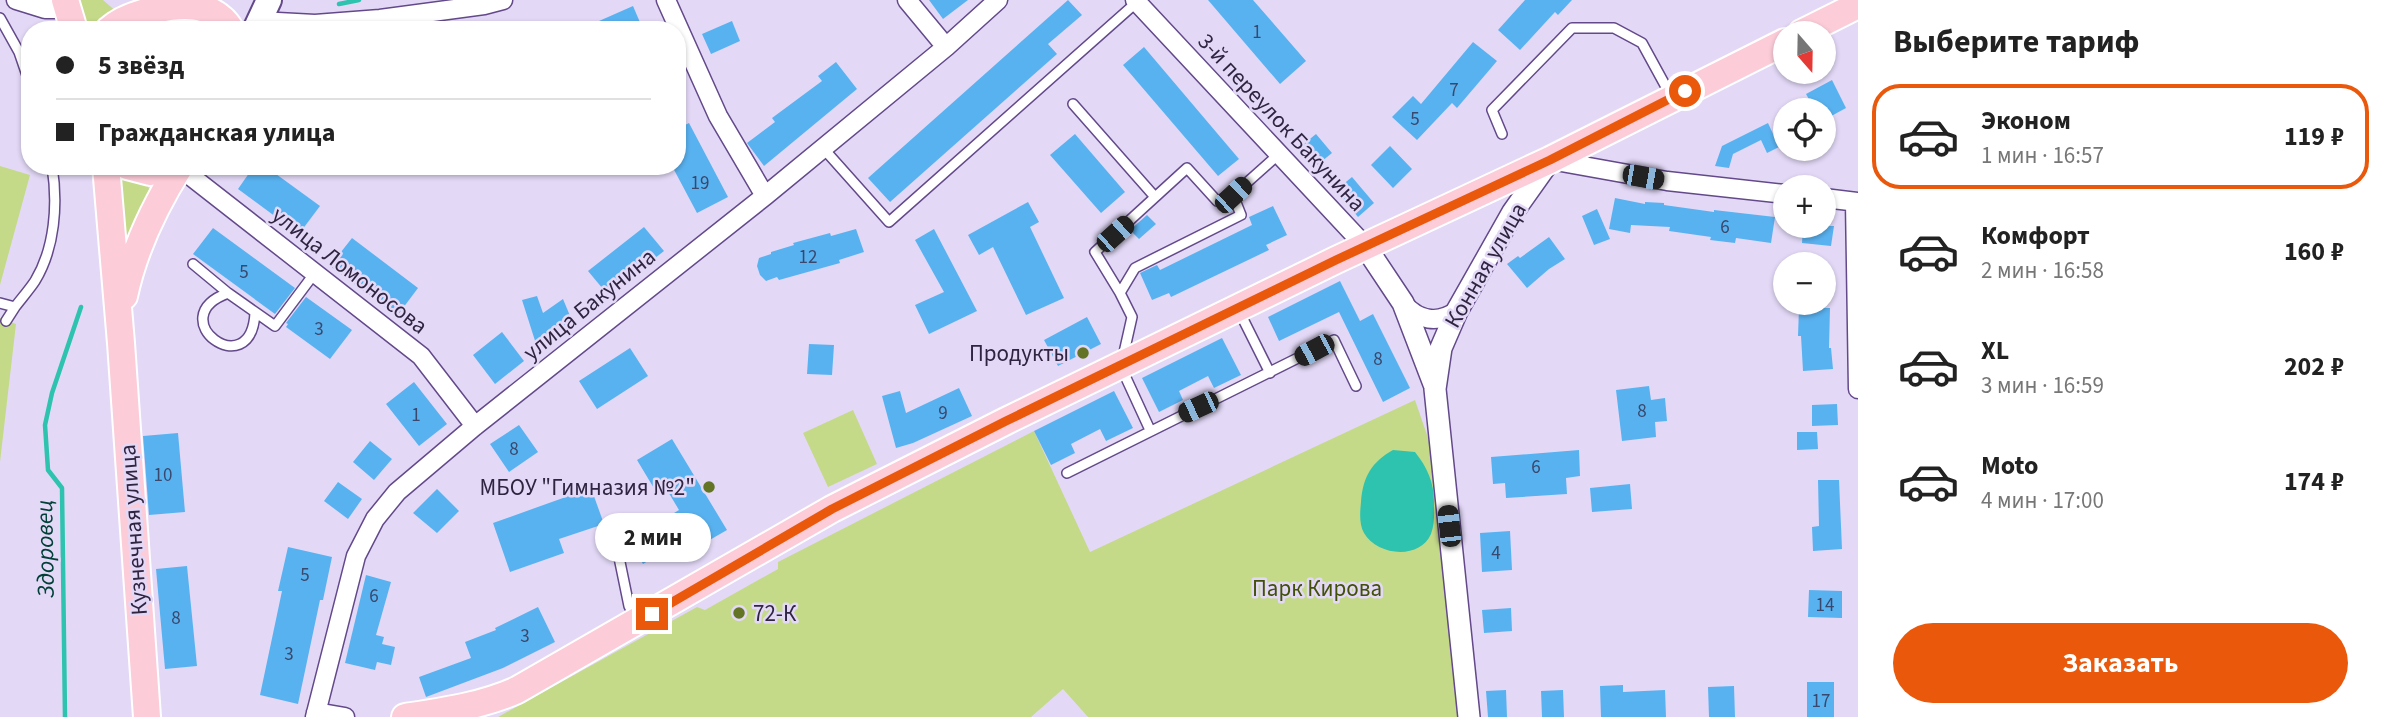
<!DOCTYPE html>
<html lang="ru">
<head>
<meta charset="utf-8">
<style>
	:root { --surface:#fff; --page:#f2f2f2; --text:#222; --muted:#767676; --line:#e0e0e0; --accent:#ea580c }
	body { margin:0; font-family:"Source Sans 3",sans-serif; background:var(--page); color:var(--text); height:100vh; display:flex; flex-direction:column; font-size:26px; white-space:nowrap }
	* { box-sizing:border-box; margin:0 }
	p { font-size:23px; color:var(--muted) }
	.icon { flex:none; width:38px; height:38px; fill:none; stroke:currentColor; stroke-width:2; stroke-linecap:round; stroke-linejoin:round }
	.map { position:relative; flex:1; overflow:hidden }
	.side { display:flex; flex-direction:column; background:var(--surface); width:525px }
	.side>* { flex:none }
	.hud { position:absolute; left:21px; top:21px; width:665px; height:154px; border-radius:28px; box-shadow:0 2px 5px #0004; display:grid; align-content:center; height:154px; padding:0 35px; background:var(--surface) }
	.needle { width:46px; rotate:160deg }
	.tools { position:absolute; left:1773px; top:21px; display:grid; gap:14px }
	.tools a { display:grid; place-items:center; width:63px; height:63px; border-radius:50%; background:var(--surface); box-shadow:0 2px 5px #0004; font-size:35px }
	.end { position:absolute; width:32px; height:32px; margin:-16px; border:9px solid #ea580c; background:#fff; box-shadow:0 0 0 4px #fff }
	.from { border-radius:50% }
	.bubble { position:absolute; height:49px; border-radius:24px; background:var(--surface); box-shadow:0 2px 5px #0004; font-size:23px; font-weight:700; line-height:49px; text-align:center }
	.car { position:absolute; width:21px; height:42px; margin:-21px -10px; border-radius:9px; box-shadow:0 0 5px 2px #0007; background:linear-gradient(#222 24%,#8ab4d8 0 40%,#222 0 76%,#8ab4d8 0 86%,#222 0) }
	.hud b { display:flex; align-items:center; gap:24px; height:66px; font-size:26px }
	.hud b+b { border-top:2px solid var(--line) }
	.hud i { width:18px; height:18px; background:var(--text) }
	ul { padding:0; list-style:none }
	li { display:flex; align-items:center; gap:21px; height:105px; margin:0 14px 10px; padding:0 21px; border:4px solid transparent; border-radius:28px }
	li div { flex:1 }
	li b { display:block; font-size:26px }
	li em { font-style:normal; font-weight:700 }
	li.selected { border-color:var(--accent) }
	li>.icon { width:63px; height:63px; stroke-width:1.5 }
	h2 { padding:0 35px; font-size:32px; line-height:84px }
	.primary-button { display:flex; gap:14px; margin-top:auto; padding:14px 35px }
	.primary-button a { flex:1; height:80px; border-radius:42px; background:var(--accent); color:#fff; font-size:28px; font-weight:700; line-height:80px; text-align:center }
	main { display:flex; flex:1; min-height:0 }
	.map>svg:first-child { display:block }
	.green { fill:#c4da89 }
	.water { fill:#2dc3ae }
	.lines { fill:none; stroke-linecap:round; stroke-linejoin:round }
	.stream { stroke:#2dc3ae; stroke-width:4.5 }
	.building { fill:#59b2f0 }
	.service-casing { stroke:#63498a; stroke-width:12 }
	.minor-casing { stroke:#63498a; stroke-width:21 }
	.tertiary-casing { stroke:#63498a; stroke-width:24 }
	.secondary-casing { stroke:#63498a; stroke-width:28 }
	.primary-casing { stroke:#fff; stroke-width:30 }
	.service { stroke:#fff; stroke-width:9 }
	.minor { stroke:#fff; stroke-width:18 }
	.tertiary { stroke:#fff; stroke-width:21 }
	.secondary { stroke:#fff; stroke-width:24 }
	.primary { stroke:#fcccd9; stroke-width:26 }
	.route { stroke:#ea580c; stroke-width:9 }
	.poi-dot { fill:#637524; stroke:#e3d9f7; stroke-width:2.5 }
	.labels { text-anchor:middle; stroke-width:5; stroke-linejoin:round; paint-order:stroke }
	.number-label { font-size:19px; fill:#3a486d }
	.street-label { font-size:23px; fill:#302541; stroke:#e3d9f7 }
	.poi-label { font-size:23px; fill:#302541; stroke:#e3d9f7; text-anchor:end }
	.park-label { font-size:23px; fill:#414f07; stroke:#e3d9f7 }
	.water-label { font-size:24px; font-style:italic; fill:#004038; stroke:#e3d9f7 }
</style>
</head>
<body>
<main>
<div class="map">
<svg width="1858" height="717" viewBox="0 0 1858 717">
	<rect width="100%" height="100%" fill="#e3d9f7"/>
	<path class="green" d="M79,0H103L118,13L96,30H86Z
		M189,15L223,30H123Z
		M0,166L30,175L0,285Z
		M120,170C133,176 150,178 150,195L125,244Z
		M0,318L16,324L0,462Z
		M1415,400L1437,464L1459,717H1088L1063,689L1031,717H498L697,607L705,610L778,569V562L1034,431L1090,552Z
		M853,410L877,464L828,487L803,433Z"/>
	<path class="water" d="M1393,450L1415,452C1427,467 1434,482 1434,502C1434,512 1435,523 1431,534C1420,560 1377,556 1364,533C1359,524 1360,512 1361,502C1363,476 1372,462 1393,450Z"/>
	<g class="lines">
		<path class="stream" d="M339,4L359,0
			M65,717L62,488L48,470L45,425L52,393L81,307"/>
	</g>
	<path class="building" d="M929,0H968L943,19Z
		M1068,0L1082,15L1048,44L1057,54L890,202L868,178Z
		M1208,0H1253L1306,61L1280,84Z
		M1525,0H1572L1558,15L1555,12L1520,50L1498,30Z
		M633,6L642,27L635,30H603L599,21Z
		M732,21L740,41L711,54L702,34Z
		M1473,42L1497,61L1457,108L1452,103L1417,140L1392,117L1413,96L1421,104Z
		M1144,47L1239,159L1218,176L1123,65Z
		M836,62L857,89L764,166L747,143L775,122L772,118L822,81L818,76Z
		M1832,80L1846,108L1824,120V110H1815L1806,94Z
		M689,123L728,197L697,213L672,166H677V129Z
		M1768,123L1779,147L1767,153L1761,140L1733,154L1729,168L1715,166L1722,146Z
		M1075,134L1125,192L1101,213L1050,155Z
		M1316,134L1332,153L1316,166L1300,147Z
		M1390,146L1412,169L1393,188L1371,165Z
		M254,166H265L320,206L299,234L238,189Z
		M1352,177L1374,203L1358,217L1336,190Z
		M1615,198L1645,204V202L1664,203V205L1714,212V210L1775,217L1771,243L1736,238L1735,243L1710,240L1711,237L1669,231L1670,227L1631,225L1630,233L1609,229Z
		M1028,202L1039,222L1030,227L1064,298L1026,315L993,247L979,255L968,235Z
		M1273,206L1287,235L1266,245L1269,250L1171,297L1169,293L1152,300L1140,273L1157,265L1160,270L1252,225L1249,217Z
		M1597,209L1610,239L1594,245L1582,216Z
		M1147,215L1156,224L1139,239L1130,230Z
		M1803,226H1834L1831,246L1802,243Z
		M644,227L664,251L608,295L588,271Z
		M213,228L295,288L275,314L193,254Z
		M856,229L864,252L839,260L840,263L779,280L777,277L766,281L760,275L757,266L759,258L771,254V252L794,245L793,243L830,233L831,236Z
		M934,229L977,311L929,334L915,305L944,292L915,240Z
		M1549,237L1565,259L1549,269L1527,288L1507,264L1518,256L1520,258Z
		M352,238L418,288L397,316L330,266Z
		M1340,281L1360,321L1373,314L1410,388L1383,402L1339,312L1279,341L1268,317Z
		M537,296L543,313L563,299L573,323L537,347L522,300Z
		M306,297L352,330L330,359L286,327L288,324L286,323Z
		M1799,308H1830L1829,348H1831L1833,369L1803,371L1801,336H1798Z
		M1087,317L1101,344L1058,366L1044,340Z
		M502,332L524,361L495,384L473,355Z
		M1222,338L1241,375L1214,388L1208,376L1179,391L1183,400L1159,412L1142,378Z
		M809,344L834,345L832,375L807,374Z
		M630,348L648,376L597,409L579,381Z
		M414,382L447,424L419,446L386,404Z
		M1649,386L1651,400L1665,398L1667,421L1655,422L1656,437L1622,441L1616,390Z
		M959,388L972,416L913,443L896,448L882,396L900,391L906,413Z
		M1114,391L1133,428L1106,441L1100,429L1071,444L1075,453L1051,465L1034,431Z
		M1837,404L1838,425L1812,426V405Z
		M519,425L538,452L509,472L490,444Z
		M1797,432H1817L1818,449L1797,450Z
		M178,433L185,512L149,515L143,436Z
		M672,439L727,530L694,549L687,537L643,564L629,540L679,510L664,485L655,490L637,460Z
		M370,441L392,459L374,480L353,462Z
		M1579,450L1580,476L1566,478L1567,494L1506,498L1505,483L1493,484L1491,457Z
		M1818,480H1839L1842,549L1813,551L1812,527L1819,526Z
		M338,482L362,499L348,519L324,501Z
		M1630,484L1632,509L1592,512L1590,488Z
		M591,488L604,524L559,539L564,553L510,572L493,523Z
		M437,489L459,511L437,533L413,513Z
		M1510,531L1512,570L1482,572L1480,533Z
		M288,547L332,557L323,600H320L298,704L260,695L282,591H278Z
		M187,566L197,666L165,669L156,569Z
		M366,575L391,582L376,635L384,637L382,644L395,647L391,665L377,662L375,670L345,663Z
		M1809,590L1842,591V618L1808,617Z
		M538,607L555,642L503,668L426,697L419,677L471,658L465,642L496,630L495,628Z
		M1511,608L1512,631L1484,633L1482,610Z
		M1807,682H1834V717H1807Z
		M1623,685V692L1665,690L1666,717H1601L1600,686Z
		M1734,686L1735,717H1709L1708,687Z
		M1506,690L1507,717H1488L1486,691Z
		M1563,690L1564,717H1542L1541,691Z"/>
	<g class="lines">
		<g class="service-casing">
			<path id="service" d="M0,18L19,52L30,84
				M1073,104L1155,197
				M1502,134L1492,110L1572,28H1614L1642,43L1671,96
				M823,148L889,222L1137,2
				M193,264L228,293
				M1120,293L1095,252L1187,168L1217,201L1233,195
				M0,303L15,307C21,299 29,290 35,281C55,248 58,204 52,166
				M1238,309L1270,373
				M255,313C251,386 160,318 228,293L275,326L314,274
				M6,321L15,307
				M1123,357L1132,317L1120,293L1135,268L1241,215L1233,195L1279,154
				M1121,367L1150,430
				M1067,473L1334,340L1356,386
				M615,538L629,606L635,618"/>
		</g>
		<g class="minor-casing">
			<path id="minor" d="M16,0L45,9H68
				M666,0L718,116L765,196
				M907,0L946,47
				M1135,0L1365,246
				M259,21L315,24L380,19L484,5L503,0
				M1550,160L1667,181L1785,194
				M179,167L421,356L475,426
				M1824,198L1858,202
				M1855,202L1858,389
				M1403,303C1418,321 1438,324 1457,311
				M316,712L345,717
				M315,717L356,556L375,519L397,492L475,426L765,196L946,47L998,0"/>
		</g>
		<g class="tertiary-casing">
			<path id="tertiary" d="M1365,246L1403,303L1434,384
				M1469,717L1435,389L1441,348L1457,311L1513,212L1550,160"/>
		</g>
		<g class="secondary-casing">
			<path id="secondary" d="M255,30L269,0"/>
		</g>
		<g class="primary-casing">
			<path id="primary" d="M65,0L74,30
				M109,30C128,12 181,1 205,9C217,13 225,20 231,30
				M1802,33L1858,5
				M106,166L121,343L147,717
				M127,166L150,172L179,167
				M124,296C134,249 154,207 180,166
				M405,717C444,711 481,706 517,690L832,509L1006,421L1336,260L1550,160L1785,42"/>
		</g>
		<use href="#service" class="service"/>
		<use href="#minor" class="minor"/>
		<use href="#tertiary" class="tertiary"/>
		<use href="#secondary" class="secondary"/>
		<use href="#primary" class="primary"/>
	</g>
	<g class="lines">
		<path class="route" d="M652,614L832,509L1006,421L1336,260L1550,160L1685,91"/>
	</g>
	<g class="poi-dot">
		<circle cx="1083" cy="353" r="7"/>
		<circle cx="709" cy="487" r="7"/>
		<circle cx="739" cy="613" r="7"/>
	</g>
	<g class="labels">
		<g class="number-label">
			<text x="1257" y="38">1</text>
			<text x="1454" y="96">7</text>
			<text x="1415" y="125">5</text>
			<text x="700" y="189">19</text>
			<text x="1725" y="233">6</text>
			<text x="808" y="263">12</text>
			<text x="244" y="278">5</text>
			<text x="319" y="335">3</text>
			<text x="1378" y="365">8</text>
			<text x="1642" y="417">8</text>
			<text x="943" y="419">9</text>
			<text x="416" y="421">1</text>
			<text x="514" y="455">8</text>
			<text x="1536" y="473">6</text>
			<text x="163" y="481">10</text>
			<text x="1496" y="559">4</text>
			<text x="305" y="581">5</text>
			<text x="374" y="602">6</text>
			<text x="1825" y="611">14</text>
			<text x="176" y="624">8</text>
			<text x="525" y="642">3</text>
			<text x="289" y="660">3</text>
			<text x="1821" y="707">17</text>
		</g>
		<g class="street-label">
			<text transform="translate(1282 122) rotate(47)" y="8">3-й переулок Бакунина</text>
			<text transform="translate(1485 265) rotate(-60)" y="8">Конная улица</text>
			<text transform="translate(350 270) rotate(38)" y="8">улица Ломоносова</text>
			<text transform="translate(589 304) rotate(-39)" y="8">улица Бакунина</text>
			<text transform="translate(133 530) rotate(-94)" y="8">Кузнечная улица</text>
		</g>
		<g class="poi-label">
			<text x="1069" y="361">Продукты</text>
			<text x="695" y="495">МБОУ "Гимназия №2"</text>
			<text x="753" y="621" text-anchor="start">72-К</text>
		</g>
		<g class="park-label">
			<text x="1317" y="596">Парк Кирова</text>
		</g>
		<g class="water-label">
			<text transform="translate(45 549) rotate(-91)" y="8">Здоровец</text>
		</g>
	</g>
</svg>
<div class="tools">
<a><svg class="needle" viewBox="-14 -14 28 28"><path d="M0-13l5 13h-10z" fill="#e53935"/><path d="M0 13l5-13h-10z" fill="#767676"/></svg></a>
<a><svg class="icon" aria-label="locate" viewBox="0 0 24 24"><circle cx="12" cy="12" r="6"/><path d="M12 2v4M12 18v4M2 12h4M18 12h4"/></svg></a>
<a>+</a>
<a>−</a>
</div>
<i class="end from" style="left:1685px;top:91px"></i>
<i class="end" style="left:652px;top:614px"></i>
<div class="bubble" style="left:595px;top:513px;width:116px">2 мин</div>
<i class="car" style="left:1643px;top:177px;rotate:100deg"></i>
<i class="car" style="left:1233px;top:195px;rotate:47deg"></i>
<i class="car" style="left:1115px;top:234px;rotate:48deg"></i>
<i class="car" style="left:1314px;top:350px;rotate:242deg"></i>
<i class="car" style="left:1198px;top:407px;rotate:245deg"></i>
<i class="car" style="left:1449px;top:526px;rotate:354deg"></i>
<div class="hud">
<b><i class="from"></i>5 звёзд</b>
<b><i></i>Гражданская улица</b>
</div>
</div>
<section class="side">
<h2>Выберите тариф</h2>
<ul>
<li class="selected"><svg class="icon" aria-label="car" viewBox="0 0 24 24"><path d="M5 17H2v-5l4-1 3-4h7l3 4 3 1v5h-3M9 17h6M6 11h13"/><circle cx="7" cy="17" r="2"/><circle cx="17" cy="17" r="2"/></svg><div><b>Эконом</b><p>1 мин · 16:57</p></div><em>119 ₽</em></li>
<li><svg class="icon" aria-label="car" viewBox="0 0 24 24"><path d="M5 17H2v-5l4-1 3-4h7l3 4 3 1v5h-3M9 17h6M6 11h13"/><circle cx="7" cy="17" r="2"/><circle cx="17" cy="17" r="2"/></svg><div><b>Комфорт</b><p>2 мин · 16:58</p></div><em>160 ₽</em></li>
<li><svg class="icon" aria-label="car" viewBox="0 0 24 24"><path d="M5 17H2v-5l4-1 3-4h7l3 4 3 1v5h-3M9 17h6M6 11h13"/><circle cx="7" cy="17" r="2"/><circle cx="17" cy="17" r="2"/></svg><div><b>XL</b><p>3 мин · 16:59</p></div><em>202 ₽</em></li>
<li><svg class="icon" aria-label="car" viewBox="0 0 24 24"><path d="M5 17H2v-5l4-1 3-4h7l3 4 3 1v5h-3M9 17h6M6 11h13"/><circle cx="7" cy="17" r="2"/><circle cx="17" cy="17" r="2"/></svg><div><b>Moto</b><p>4 мин · 17:00</p></div><em>174 ₽</em></li>
</ul>
<div class="primary-button"><a>Заказать</a></div>
</section>
</main>
</body>
</html>
